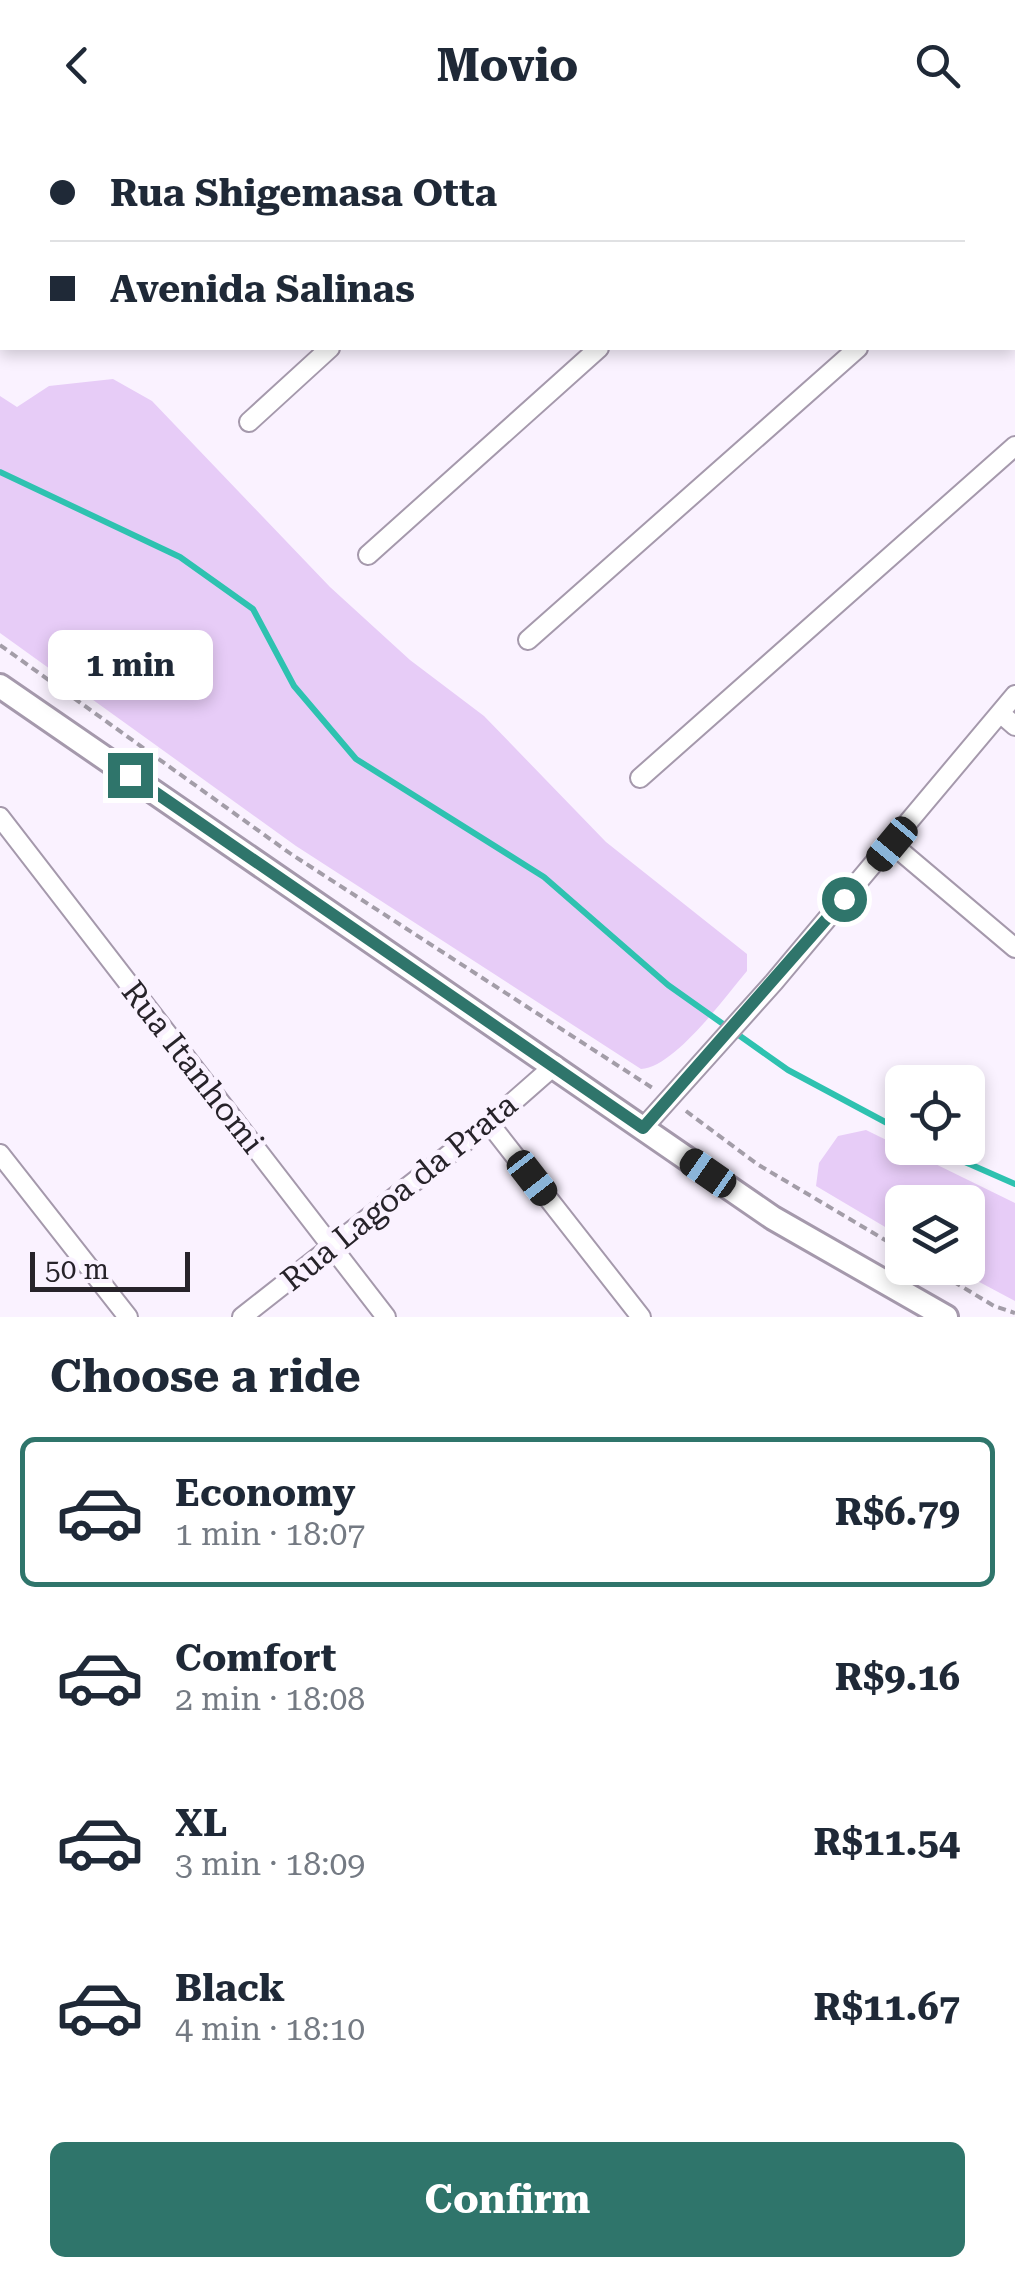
<!DOCTYPE html>
<html lang="en">
<head>
<meta charset="utf-8">
<style>
	:root { --surface:#fff; --page:#f2f2f3; --text:#1f2937; --muted:#747a83; --line:#e0e1e3; --accent:#2f756b }
	body { margin:0; font-family:"Roboto Serif",serif; background:var(--page); color:var(--text); height:100vh; display:flex; flex-direction:column; font-size:38px; white-space:nowrap }
	* { box-sizing:border-box; margin:0 }
	p { font-size:32px; color:var(--muted) }
	.icon { flex:none; width:55px; height:55px; fill:none; stroke:currentColor; stroke-width:2; stroke-linecap:round; stroke-linejoin:round }
	.map { position:relative; height:1187px; overflow:hidden }
	.sheet { display:flex; flex-direction:column; background:var(--surface); flex:1 }
	.sheet>* { flex:none }
	.top-card { position:absolute; left:0px; top:0px; width:1015px; height:220px; box-shadow:0 5px 15px #0003; display:grid; align-content:center; height:220px; padding:0 50px; background:var(--surface) }
	.fabs { position:absolute; left:885px; top:935px; display:grid; gap:20px }
	.fabs a { display:grid; place-items:center; width:100px; height:100px; border-radius:15px; background:var(--surface); box-shadow:0 5px 15px #0003; font-size:50px }
	.scale { position:absolute; left:30px; bottom:25px; width:160px; box-sizing:border-box; padding-left:10px; border:5px solid #27232a; border-top:0; font-size:28px; line-height:35px; white-space:nowrap; color:#27232a; -webkit-text-stroke:8px #faf2ff; paint-order:stroke }
	.end { position:absolute; width:45px; height:45px; margin:-22px; border:12px solid #2f756b; background:#fff; box-shadow:0 0 0 5px #fff }
	.from { border-radius:50% }
	.bubble { position:absolute; height:70px; border-radius:15px; background:var(--surface); box-shadow:0 5px 15px #0003; font-size:32px; font-weight:700; line-height:70px; text-align:center }
	.car { position:absolute; width:30px; height:60px; margin:-30px -15px; border-radius:12px; box-shadow:0 0 8px 2px #0007; background:linear-gradient(#222 24%,#8ab4d8 0 40%,#222 0 76%,#8ab4d8 0 86%,#222 0) }
	.top-card b { display:flex; align-items:center; gap:35px; height:95px; font-size:38px }
	.top-card b+b { border-top:2px solid var(--line) }
	.top-card i { width:25px; height:25px; background:var(--text) }
	ul { padding:0; list-style:none }
	li { display:flex; align-items:center; gap:30px; height:150px; margin:0 20px 15px; padding:0 30px; border:5px solid transparent; border-radius:15px }
	li div { flex:1 }
	li b { display:block; font-size:38px }
	li em { font-style:normal; font-weight:700 }
	li.selected { border-color:var(--accent) }
	li>.icon { width:90px; height:90px; stroke-width:1.5 }
	h2 { padding:0 50px; font-size:45px; line-height:120px }
	.cta { display:flex; gap:20px; margin-top:auto; padding:20px 50px }
	.cta a { flex:1; height:115px; border-radius:15px; background:var(--accent); color:#fff; font-size:40px; font-weight:700; line-height:115px; text-align:center }
	header { display:flex; justify-content:space-between; align-items:center; height:130px; padding:0 50px; background:var(--surface); font-size:45px; font-weight:700 }
	.map>svg:first-child { display:block }
	.green { fill:#e7ccf7 }
	.lines { fill:none; stroke-linecap:round; stroke-linejoin:round }
	.stream { stroke:#2ec2b0; stroke-width:6 }
	.minor-casing { stroke:#a599ac; stroke-width:22 }
	.tertiary-casing { stroke:#a599ac; stroke-width:28 }
	.path { stroke:#a39da8; stroke-width:4; stroke-dasharray:8 5; stroke-linecap:butt }
	.minor { stroke:#fff; stroke-width:18 }
	.tertiary { stroke:#fff; stroke-width:22 }
	.route { stroke:#2f756b; stroke-width:12 }
	.labels { text-anchor:middle; stroke-width:10; stroke-linejoin:round; paint-order:stroke }
	.street-label { font-size:32px; fill:#27232a; stroke:#faf2ff }
</style>
</head>
<body>
<header><svg class="icon" aria-label="back" viewBox="0 0 24 24"><path d="M15 5l-7 7 7 7"/></svg>Movio<svg class="icon" aria-label="search" viewBox="0 0 24 24"><circle cx="10" cy="10" r="6"/><path d="M15 15l6 6"/></svg></header>
<div class="map">
<svg width="1015" height="1187" viewBox="0 0 1015 1187">
	<rect width="100%" height="100%" fill="#faf2ff"/>
	<path class="green" d="M113,249L152,271L330,457L410,530L484,586L606,712L747,824V841C724,868 675,937 641,939L296,716L0,503V266L17,277L49,256Z
		M866,1000L1015,1073V1171L953,1138H968V1072H902V1107L816,1056L819,1033L838,1006Z"/>
	<g class="lines">
		<path class="stream" d="M0,342L180,427L253,479L294,556L356,629L544,747L668,855L788,940L902,1001
			M933,1018L1015,1054"/>
		<g class="minor-casing">
			<path id="minor" d="M875,0L877,2
				M52,2L54,0
				M311,2L313,0
				M563,2L566,0
				M839,2L842,0
				M0,48L2,46
				M1012,137L1015,139
				M0,144L2,146
				M249,292L330,218
				M368,425L599,218
				M528,510L858,218
				M1000,583L1015,596
				M640,648L1015,316
				M0,687L386,1187
				M892,714L1015,818
				M489,993L641,1187
				M643,998L774,852L1015,565
				M0,1024L128,1187
				M242,1187L489,993L555,935"/>
		</g>
		<g class="tertiary-casing">
			<path id="tertiary" d="M0,556L773,1088L946,1187"/>
		</g>
		<path class="path" d="M0,515L291,724L654,959
			M686,981L757,1034L902,1120
			M931,1138L994,1176L1015,1183"/>
		<use href="#minor" class="minor"/>
		<use href="#tertiary" class="tertiary"/>
	</g>
	<g class="lines">
		<path class="route" d="M130,645L643,998L844,769"/>
	</g>
	<g class="labels">
		<g class="street-label">
			<text transform="translate(193 937) rotate(52)" y="11">Rua Itanhomi</text>
			<text transform="translate(399 1062) rotate(-39)" y="11">Rua Lagoa da Prata</text>
		</g>
	</g>
</svg>
<div class="fabs">
<a><svg class="icon" aria-label="locate" viewBox="0 0 24 24"><circle cx="12" cy="12" r="6"/><path d="M12 2v4M12 18v4M2 12h4M18 12h4"/></svg></a>
<a><svg class="icon" aria-label="layers" viewBox="0 0 24 24"><path d="M12 4l9 5-9 5-9-5zM3 14l9 5 9-5"/></svg></a>
</div>
<div class="scale">50 m</div>
<i class="end from" style="left:844px;top:769px"></i>
<i class="end" style="left:130px;top:645px"></i>
<div class="bubble" style="left:48px;top:500px;width:165px">1 min</div>
<i class="car" style="left:892px;top:714px;rotate:220deg"></i>
<i class="car" style="left:708px;top:1043px;rotate:305deg"></i>
<i class="car" style="left:532px;top:1048px;rotate:142deg"></i>
<div class="top-card">
<b><i class="from"></i>Rua Shigemasa Otta</b>
<b><i></i>Avenida Salinas</b>
</div>
</div>
<section class="sheet">
<h2>Choose a ride</h2>
<ul>
<li class="selected"><svg class="icon" aria-label="car" viewBox="0 0 24 24"><path d="M5 17H2v-5l4-1 3-4h7l3 4 3 1v5h-3M9 17h6M6 11h13"/><circle cx="7" cy="17" r="2"/><circle cx="17" cy="17" r="2"/></svg><div><b>Economy</b><p>1 min · 18:07</p></div><em>R$6.79</em></li>
<li><svg class="icon" aria-label="car" viewBox="0 0 24 24"><path d="M5 17H2v-5l4-1 3-4h7l3 4 3 1v5h-3M9 17h6M6 11h13"/><circle cx="7" cy="17" r="2"/><circle cx="17" cy="17" r="2"/></svg><div><b>Comfort</b><p>2 min · 18:08</p></div><em>R$9.16</em></li>
<li><svg class="icon" aria-label="car" viewBox="0 0 24 24"><path d="M5 17H2v-5l4-1 3-4h7l3 4 3 1v5h-3M9 17h6M6 11h13"/><circle cx="7" cy="17" r="2"/><circle cx="17" cy="17" r="2"/></svg><div><b>XL</b><p>3 min · 18:09</p></div><em>R$11.54</em></li>
<li><svg class="icon" aria-label="car" viewBox="0 0 24 24"><path d="M5 17H2v-5l4-1 3-4h7l3 4 3 1v5h-3M9 17h6M6 11h13"/><circle cx="7" cy="17" r="2"/><circle cx="17" cy="17" r="2"/></svg><div><b>Black</b><p>4 min · 18:10</p></div><em>R$11.67</em></li>
</ul>
<div class="cta"><a>Confirm</a></div>
</section>
</body>
</html>
